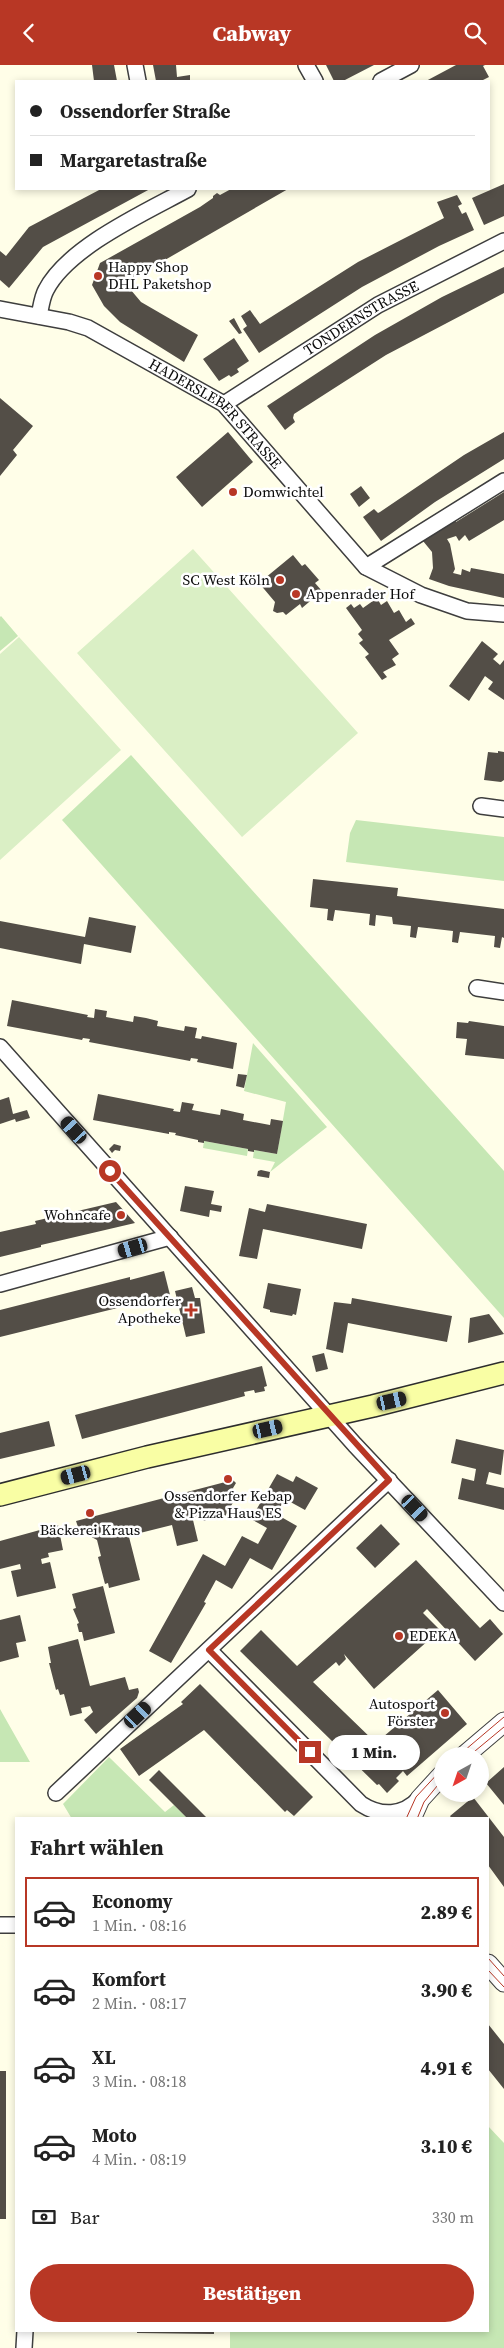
<!DOCTYPE html>
<html lang="de">
<head>
<meta charset="utf-8">
<style>
	:root { --surface:#fff; --page:#f2f2f2; --text:#222; --muted:#767676; --line:#e0e0e0; --accent:#b83725 }
	body { margin:0; font-family:"Source Serif 4",serif; background:var(--page); color:var(--text); height:100vh; display:flex; flex-direction:column; font-size:19px; white-space:nowrap }
	* { box-sizing:border-box; margin:0 }
	p { font-size:16px; color:var(--muted) }
	.icon { flex:none; width:28px; height:28px; fill:none; stroke:currentColor; stroke-width:2; stroke-linecap:round; stroke-linejoin:round }
	.map { position:relative; flex:1; overflow:hidden }
	.sheet { position:absolute; left:15px; top:1752px; width:474px; height:515px; display:flex; flex-direction:column; background:var(--surface); border-radius:0px; box-shadow:0 2px 8px #0003 }
	.sheet>* { flex:none }
	.top-card { position:absolute; left:15px; top:15px; width:475px; height:110px; border-radius:0px; box-shadow:0 2px 8px #0003; display:grid; align-content:center; height:110px; padding:0 15px; background:var(--surface) }
	.needle { width:32px; rotate:220deg }
	.fabs { position:absolute; left:434px; top:1682px; display:grid; gap:10px }
	.fabs a { display:grid; place-items:center; width:55px; height:55px; border-radius:50%; background:var(--surface); box-shadow:0 2px 8px #0003; font-size:25px }
	.end { position:absolute; width:22px; height:22px; margin:-11px; border:6px solid #b83725; background:#fff; box-shadow:0 0 0 2px #fff }
	.from { border-radius:50% }
	.bubble { position:absolute; height:35px; border-radius:18px; background:var(--surface); box-shadow:0 2px 8px #0003; font-size:16px; font-weight:800; line-height:35px; text-align:center }
	.car { position:absolute; width:15px; height:30px; margin:-15px -8px; border-radius:6px; box-shadow:0 0 4px 1px #0007; background:linear-gradient(#222 24%,#8ab4d8 0 40%,#222 0 76%,#8ab4d8 0 86%,#222 0) }
	.top-card b { display:flex; align-items:center; gap:18px; height:48px; font-size:19px }
	.top-card b+b { border-top:1px solid var(--line) }
	.top-card i { width:12px; height:12px; background:var(--text) }
	ul { padding:0; list-style:none }
	li { display:flex; align-items:center; gap:15px; height:70px; margin:0 10px 8px; padding:0 5px; border:2px solid transparent; border-radius:0px }
	li div { flex:1 }
	li b { display:block; font-size:19px }
	li em { font-style:normal; font-weight:800 }
	li.on { border-color:var(--accent) }
	li>.icon { width:45px; height:45px; stroke-width:1.5 }
	h2 { padding:0 15px; font-size:22px; line-height:60px }
	.pay { display:flex; align-items:center; gap:12px; height:55px; padding:0 15px; font-size:19px }
	.pay p { margin-inline-start:auto }
	.action { display:flex; gap:10px; margin-top:auto; padding:10px 15px }
	.action a { flex:1; height:58px; border-radius:30px; background:var(--accent); color:#fff; font-size:20px; font-weight:800; line-height:58px; text-align:center }
	header { display:flex; justify-content:space-between; align-items:center; height:65px; padding:0 15px; background:var(--accent); color:#fff; font-size:22px; font-weight:800 }
	.map>svg:first-child { display:block }
	.green { fill:#c6e7b4 }
	.pitch { fill:#daefc5 }
	.building { fill:#534e47 }
	.lines { fill:none; stroke-linecap:round; stroke-linejoin:round }
	.minor-casing { stroke:#3e3e3e; stroke-width:18 }
	.tertiary-casing { stroke:#3e3e3e; stroke-width:21 }
	.secondary-casing { stroke:#2d2d2d; stroke-width:24 }
	.minor { stroke:#fff; stroke-width:15 }
	.tertiary { stroke:#fff; stroke-width:19 }
	.secondary { stroke:#f9fea4; stroke-width:21 }
	.tram { stroke:#b83725; stroke-width:1 }
	.route { stroke:#b83725; stroke-width:6 }
	.poi-dot { fill:#b83725; stroke:#fff; stroke-width:2 }
	.labels { text-anchor:middle; stroke-width:5; stroke-linejoin:round; paint-order:stroke }
	.poi-label { font-size:15px; fill:#0b0b0b; stroke:#fff; text-anchor:start }
	.street-label { font-size:15px; fill:#0b0b0b; stroke:#fff }
</style>
</head>
<body>
<header><svg class="icon" aria-label="back" viewBox="0 0 24 24"><path d="M15 5l-7 7 7 7"/></svg>Cabway<svg class="icon" aria-label="search" viewBox="0 0 24 24"><circle cx="10" cy="10" r="6"/><path d="M15 15l6 6"/></svg></header>
<div class="map">
<svg width="504" height="2283" viewBox="0 0 504 2283">
	<rect width="100%" height="100%" fill="#fffee8"/>
	<path class="green" d="M1,551L18,571L0,586V552Z
		M131,690L504,1106V1253L62,755Z
		M356,755L504,772V816L346,797L350,768Z
		M253,978L327,1062L270,1107L275,1097L253,1093L254,1085L277,1089L286,1037L244,1026Z
		M204,1076L248,1084L247,1091L203,1083Z
		M0,1644L30,1697H0Z
		M109,1692L165,1747L174,1740L188,1754H72L63,1739Z
		M488,2061L504,2078V2283H230V2266H488Z"/>
	<path class="pitch" d="M193,484L358,668L242,772L77,588Z
		M19,572L121,685L0,795V589Z"/>
	<path class="building" d="M92,0H114L117,16H94Z
		M153,0H176L177,12L190,10V15L156,16Z
		M326,0H374L343,16H334Z
		M456,0H485L483,1L489,12L481,16H426Z
		M504,119V151L484,160L472,133Z
		M101,124H150L43,182L9,223L0,215V186L6,191L29,162Z
		M231,124H288L125,218L141,237L198,270L184,297L120,257L104,241L92,220L100,198L200,142L213,133V131L217,128L220,130Z
		M457,130L462,139L458,141L462,149L466,147L474,165L439,181L362,222L259,288L243,264L247,261L241,251L250,245L260,259L358,197L444,153L437,137Z
		M504,202V228L386,290L294,349L293,353L295,357L285,365L267,341L375,270L442,232Z
		M234,253L242,268L239,269L229,256Z
		M234,273L249,296L237,304L239,307L231,312L229,310L219,316L203,294Z
		M0,333L33,361L13,385L17,390L0,411Z
		M228,367L253,397L202,442L176,412Z
		M504,367V394L435,437L381,476L363,452L374,444L378,448L380,447L464,390Z
		M361,421L370,433L359,442L350,429Z
		M504,427V455L469,476L465,470L459,476L456,471L447,474L450,479L455,504L453,508L461,510L462,504L470,507L471,503L504,509V533L449,521L429,514L433,503L432,487L423,476L455,455L456,457Z
		M293,490L302,501L305,499L319,515L315,518L322,526L302,543L300,539L286,550L283,547L277,548L273,546L275,537L259,518Z
		M377,533L381,540L387,536L394,548L399,545L406,557L411,553L415,559L389,575L399,589L392,594L396,600L383,607L387,612L382,615L365,592L369,589L359,578L363,575L358,569L362,565L346,543L351,539L354,543L360,539L363,543Z
		M482,576L498,589L493,594L500,600L504,595V635L488,624L493,617L485,611L469,636L449,621Z
		M498,686L504,687V715L501,717L484,715L488,687L498,688Z
		M313,814L398,823L397,831L504,844V873L502,872L500,883L494,882L495,871L460,867L458,878L452,877L453,866L418,862L416,873L410,872L411,861L393,859L392,852L376,850L375,861L369,860L370,849L335,845L333,856L327,855L328,844L310,842Z
		M89,852L136,861L131,888L84,879L81,899L0,883V856L85,872Z
		M12,935L88,950L87,952L94,953L95,944L107,946L106,952L133,957L134,951L146,953L158,956L157,961L184,966L185,961L197,963L195,973L201,974L202,971L237,978L233,1004L197,997L198,994L191,993L190,996L89,977L90,974L83,973L82,975L7,961Z
		M469,956L504,961V994L465,990L467,974L456,973L457,957L468,958Z
		M238,1009L247,1010L244,1023L236,1021Z
		M98,1029L174,1044L173,1046L180,1047L182,1037L194,1039L192,1045L208,1048L220,1050L221,1044L244,1049L243,1055L270,1060L271,1054L283,1056L277,1089L254,1085V1087L248,1086V1084L204,1076V1078L198,1077V1075L175,1070L176,1068L169,1067V1069L93,1055Z
		M9,1032L13,1049L27,1045L30,1053L16,1057L15,1054L0,1059V1035Z
		M114,1079L121,1081L120,1086L115,1085L112,1088L109,1084Z
		M261,1105L270,1107L269,1113L257,1111L258,1106Z
		M185,1121L214,1126L211,1139L222,1141L221,1147L210,1145L209,1152L180,1146Z
		M116,1137L135,1158L41,1180V1182L0,1192V1167L36,1159L35,1156Z
		M267,1139L367,1159L362,1184L263,1164L257,1194L239,1191L249,1143L265,1147Z
		M164,1206L170,1230L0,1272V1245L130,1212V1215Z
		M268,1218L301,1224L296,1250L293,1249L292,1251L270,1247V1245L263,1243Z
		M192,1222L195,1233H200L205,1268L186,1272L175,1226Z
		M352,1233L452,1251L447,1277L348,1258L343,1288L326,1284L334,1237L351,1239Z
		M489,1249L504,1269L468,1278L470,1253Z
		M324,1288L328,1304L316,1307L312,1291Z
		M262,1301L267,1321L264,1322L265,1326L255,1328L254,1325L244,1327L245,1331L82,1374L75,1350Z
		M49,1356L55,1381L0,1394V1368Z
		M456,1374L504,1385L501,1410L489,1407L486,1419L504,1423V1445L458,1434L462,1413L474,1416L476,1404L451,1398Z
		M277,1409L293,1417L296,1411L318,1423L305,1445L285,1434L276,1449L297,1461L272,1505L250,1493L232,1524L216,1515L204,1537L206,1538L171,1598L149,1586L203,1489L225,1501L242,1471L258,1479L267,1463L251,1454Z
		M233,1415L236,1418L233,1423L235,1434L223,1455L220,1448L209,1450L205,1456L199,1453L193,1455L198,1476L177,1481L172,1460L132,1470V1467L128,1468L140,1515L109,1523L108,1518L105,1519L98,1492L101,1491L97,1475L79,1465L76,1456Z
		M381,1459L400,1479L375,1503L356,1483Z
		M58,1460L63,1485L48,1488L49,1492L41,1494L42,1499L50,1497L56,1523L17,1532L11,1506L21,1504L20,1499L0,1504V1476Z
		M416,1495L480,1563L490,1554L503,1569L475,1596L427,1544L423,1548L440,1565L374,1624L344,1589L346,1594L339,1601L336,1597L313,1617L376,1678L438,1625L467,1659L407,1711L403,1706L396,1713L399,1716L387,1728L379,1719L377,1720L240,1586L261,1565L297,1601Z
		M103,1521L115,1568L84,1576L82,1567H79L77,1559L79,1558L73,1544L76,1543L72,1529Z
		M20,1550L26,1576L16,1578L19,1592L0,1597V1555Z
		M78,1574L90,1621L125,1612L129,1625L138,1623L139,1627L137,1633L96,1669L84,1655L93,1647L90,1641L81,1643L82,1648L70,1651L64,1629L60,1630L58,1624L56,1625L49,1598H51L48,1582Z
		M200,1619L313,1732L294,1751L287,1745L285,1747L204,1665L139,1711L120,1684L183,1639L181,1637Z
		M504,1702V1740L486,1718Z
		M159,1705L208,1754H188L149,1715Z
		M473,1732L504,1772V1822L488,1800V1754H452L450,1751Z
		M488,1959L504,1979V2024L488,2004Z
		M0,2006H6V2154H0Z
		M137,2266H214V2269L137,2268Z"/>
	<g class="lines">
		<g class="minor-casing">
			<g id="minor">
				<path d="M135,0L138,16"/>
				<path d="M306,0L315,16"/>
				<path d="M381,16L411,0"/>
				<path id="s1" d="M0,244L69,257L88,263L224,339L366,502L421,530L467,546L504,549"/>
				<path d="M39,251C41,242 42,232 46,225C68,182 146,147 188,124"/>
				<path id="s2" d="M224,339L378,240L504,176"/>
				<path d="M366,502L504,416"/>
				<path d="M481,741L504,744"/>
				<path d="M477,923L504,927"/>
				<path d="M0,982L355,1380L504,1538"/>
				<path d="M0,1219L170,1172"/>
				<path d="M209,1585L361,1739C381,1752 403,1751 419,1734"/>
				<path d="M56,1728L389,1415"/>
				<path d="M0,1860H16"/>
				<path d="M24,2283L25,2266"/>
			</g>
		</g>
		<g class="tertiary-casing">
			<path id="tertiary" d="M464,1691L504,1657
				M411,1754L420,1734L442,1710
				M488,1899L504,1917"/>
		</g>
		<g class="secondary-casing">
			<path id="secondary" d="M0,1430L147,1392L373,1341L504,1308"/>
		</g>
		<use href="#minor" class="minor"/>
		<use href="#tertiary" class="tertiary"/>
		<use href="#secondary" class="secondary"/>
		<path class="tram" d="M458,1691L504,1652
			M469,1691L504,1662
			M406,1754L416,1732L442,1704
			M417,1754L424,1737L442,1715
			M488,1893L504,1911
			M488,1905L504,1922"/>
	</g>
	<g class="lines">
		<path class="route" d="M110,1106L389,1415L209,1585L310,1687"/>
	</g>
	<g class="poi-dot">
		<circle cx="98" cy="211" r="5"/>
		<circle cx="233" cy="427" r="5"/>
		<circle cx="280" cy="515" r="5"/>
		<circle cx="296" cy="529" r="5"/>
		<circle cx="121" cy="1150" r="5"/>
		<path d="M188.5 1237.5h5v5h5v5h-5v5h-5v-5h-5v-5h5z"/>
		<circle cx="228" cy="1414" r="5"/>
		<circle cx="90" cy="1448" r="5"/>
		<circle cx="399" cy="1571" r="5"/>
		<circle cx="445" cy="1648" r="5"/>
	</g>
	<g class="labels">
		<g class="poi-label">
			<text x="108" y="207">Happy Shop<tspan x="108" dy="17">DHL Paketshop</tspan></text>
			<text x="243" y="432">Domwichtel</text>
			<text x="270" y="520" text-anchor="end">SC West Köln</text>
			<text x="306" y="534">Appenrader Hof</text>
			<text x="111" y="1155" text-anchor="end">Wohncafe</text>
			<text x="181" y="1241" text-anchor="end">Ossendorfer<tspan x="181" dy="17">Apotheke</tspan></text>
			<text x="228" y="1436" text-anchor="middle">Ossendorfer Kebap<tspan x="228" dy="17">&amp; Pizza Haus ES</tspan></text>
			<text x="90" y="1470" text-anchor="middle">Bäckerei Kraus</text>
			<text x="409" y="1576">EDEKA</text>
			<text x="435" y="1644" text-anchor="end">Autosport<tspan x="435" dy="17">Förster</tspan></text>
		</g>
		<g class="street-label">
			<text dy="5" stroke="none"><textPath href="#s2" startOffset="162">TONDERNSTRASSE</textPath></text>
			<text dy="5" stroke="none"><textPath href="#s1" startOffset="245">HADERSLEBER STRASSE</textPath></text>
		</g>
	</g>
</svg>
<div class="fabs">
<a><svg class="needle" viewBox="-14 -14 28 28"><path d="M0-13l5 13h-10z" fill="#e53935"/><path d="M0 13l5-13h-10z" fill="#767676"/></svg></a>
</div>
<i class="end from" style="left:110px;top:1106px"></i>
<i class="end" style="left:310px;top:1687px"></i>
<div class="bubble" style="left:328px;top:1670px;width:92px">1 Min.</div>
<i class="car" style="left:74px;top:1065px;rotate:318deg"></i>
<i class="car" style="left:133px;top:1183px;rotate:254deg"></i>
<i class="car" style="left:392px;top:1336px;rotate:77deg"></i>
<i class="car" style="left:268px;top:1364px;rotate:77deg"></i>
<i class="car" style="left:76px;top:1410px;rotate:255deg"></i>
<i class="car" style="left:415px;top:1443px;rotate:137deg"></i>
<i class="car" style="left:138px;top:1650px;rotate:47deg"></i>
<div class="top-card">
<b><i class="from"></i>Ossendorfer Straße</b>
<b><i></i>Margaretastraße</b>
</div>
<section class="sheet">
<h2>Fahrt wählen</h2>
<ul>
<li class="on"><svg class="icon" aria-label="car" viewBox="0 0 24 24"><path d="M5 17H2v-5l4-1 3-4h7l3 4 3 1v5h-3M9 17h6M6 11h13"/><circle cx="7" cy="17" r="2"/><circle cx="17" cy="17" r="2"/></svg><div><b>Economy</b><p>1 Min. · 08:16</p></div><em>2.89 €</em></li>
<li><svg class="icon" aria-label="car" viewBox="0 0 24 24"><path d="M5 17H2v-5l4-1 3-4h7l3 4 3 1v5h-3M9 17h6M6 11h13"/><circle cx="7" cy="17" r="2"/><circle cx="17" cy="17" r="2"/></svg><div><b>Komfort</b><p>2 Min. · 08:17</p></div><em>3.90 €</em></li>
<li><svg class="icon" aria-label="car" viewBox="0 0 24 24"><path d="M5 17H2v-5l4-1 3-4h7l3 4 3 1v5h-3M9 17h6M6 11h13"/><circle cx="7" cy="17" r="2"/><circle cx="17" cy="17" r="2"/></svg><div><b>XL</b><p>3 Min. · 08:18</p></div><em>4.91 €</em></li>
<li><svg class="icon" aria-label="car" viewBox="0 0 24 24"><path d="M5 17H2v-5l4-1 3-4h7l3 4 3 1v5h-3M9 17h6M6 11h13"/><circle cx="7" cy="17" r="2"/><circle cx="17" cy="17" r="2"/></svg><div><b>Moto</b><p>4 Min. · 08:19</p></div><em>3.10 €</em></li>
</ul>
<div class="pay"><svg class="icon" aria-label="cash" viewBox="0 0 24 24"><path d="M3 7h18v10H3z"/><circle cx="12" cy="12" r="2"/></svg>Bar<p>330 m</p></div>
<div class="action"><a>Bestätigen</a></div>
</section>
</div>
</body>
</html>
